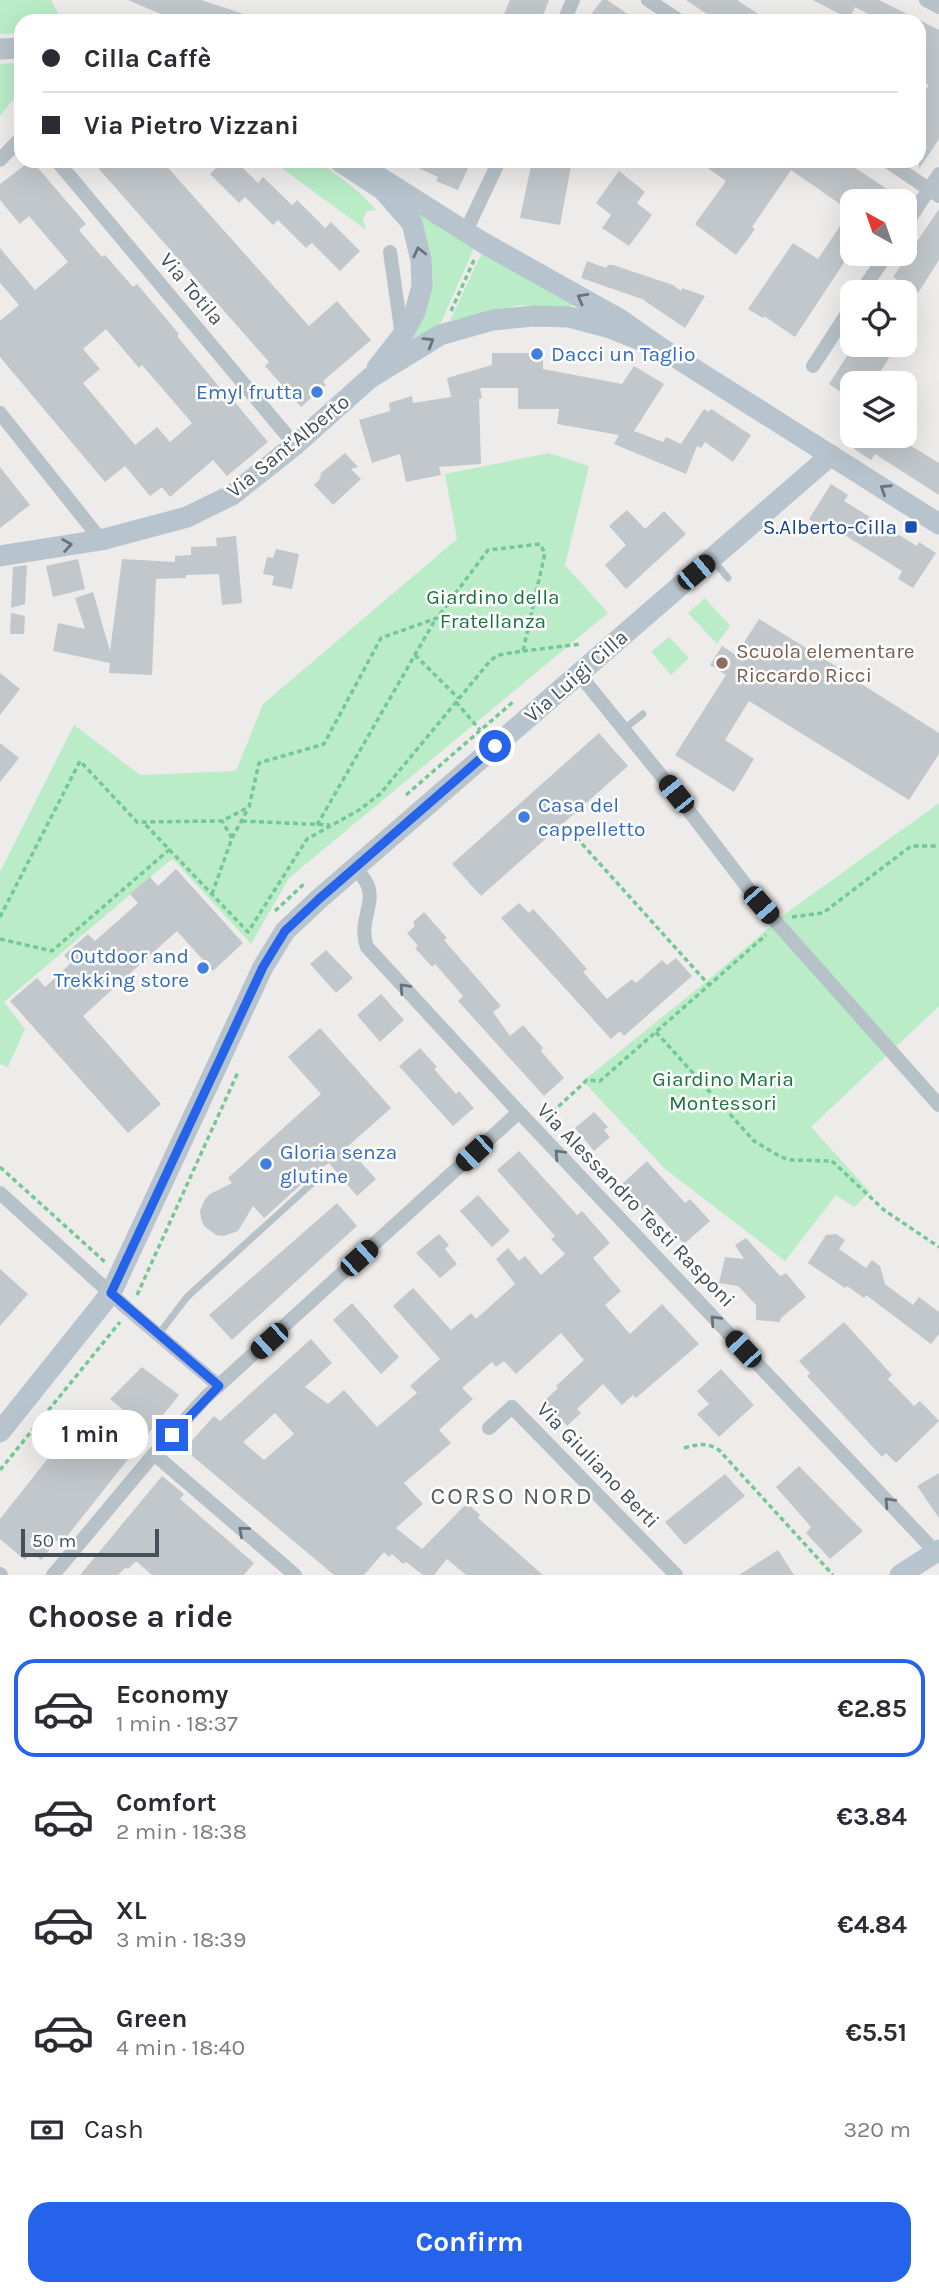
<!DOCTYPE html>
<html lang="en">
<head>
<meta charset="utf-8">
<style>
	:root { --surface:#fff; --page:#f2f2f3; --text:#2b2b33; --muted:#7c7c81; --line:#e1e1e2; --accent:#2563eb }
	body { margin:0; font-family:Karla,sans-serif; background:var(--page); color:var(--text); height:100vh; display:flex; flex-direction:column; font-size:26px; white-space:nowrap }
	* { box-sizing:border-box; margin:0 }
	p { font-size:23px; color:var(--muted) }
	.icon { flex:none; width:38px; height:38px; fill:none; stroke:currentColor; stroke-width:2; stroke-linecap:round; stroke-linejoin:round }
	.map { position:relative; height:1575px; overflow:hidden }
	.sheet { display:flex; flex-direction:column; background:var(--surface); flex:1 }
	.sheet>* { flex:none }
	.guide { position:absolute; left:14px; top:14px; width:912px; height:154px; border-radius:21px; box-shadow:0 7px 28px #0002; display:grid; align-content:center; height:154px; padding:0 28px; background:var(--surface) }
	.needle { width:46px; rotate:320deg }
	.fabs { position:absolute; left:840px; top:189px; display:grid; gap:14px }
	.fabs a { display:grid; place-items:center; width:77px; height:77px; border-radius:14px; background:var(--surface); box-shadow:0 7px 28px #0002; font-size:35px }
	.scale { position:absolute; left:21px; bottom:18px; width:138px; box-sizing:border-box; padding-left:7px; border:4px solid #455158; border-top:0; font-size:19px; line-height:24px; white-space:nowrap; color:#455158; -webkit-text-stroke:5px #fff; paint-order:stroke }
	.end { position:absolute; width:32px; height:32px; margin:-16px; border:9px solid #2563eb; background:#fff; box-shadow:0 0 0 4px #fff }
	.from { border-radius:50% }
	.bubble { position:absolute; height:49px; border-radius:21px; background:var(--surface); box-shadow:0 7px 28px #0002; font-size:23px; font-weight:700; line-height:49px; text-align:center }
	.car { position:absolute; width:21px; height:42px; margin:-21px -10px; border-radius:9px; box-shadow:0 0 5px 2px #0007; background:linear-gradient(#222 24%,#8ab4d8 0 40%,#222 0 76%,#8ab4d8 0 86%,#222 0) }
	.guide b { display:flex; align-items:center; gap:24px; height:66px; font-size:26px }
	.guide b+b { border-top:2px solid var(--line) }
	.guide i { width:18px; height:18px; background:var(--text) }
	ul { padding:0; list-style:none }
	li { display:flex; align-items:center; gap:21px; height:98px; margin:0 14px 10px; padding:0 14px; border:4px solid transparent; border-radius:21px }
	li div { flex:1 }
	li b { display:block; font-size:26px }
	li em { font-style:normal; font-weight:700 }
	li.active { border-color:var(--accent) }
	li>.icon { width:63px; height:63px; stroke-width:1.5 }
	h2 { padding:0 28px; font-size:32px; line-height:84px }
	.pay { display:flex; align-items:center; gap:18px; height:77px; padding:0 28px; font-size:26px }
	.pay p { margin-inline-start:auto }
	.cta { display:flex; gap:14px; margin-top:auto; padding:14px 28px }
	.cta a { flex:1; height:80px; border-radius:21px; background:var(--accent); color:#fff; font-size:28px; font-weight:700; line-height:80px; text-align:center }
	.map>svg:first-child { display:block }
	.green { fill:#b9ecc7 }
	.building { fill:#c2c7cb; fill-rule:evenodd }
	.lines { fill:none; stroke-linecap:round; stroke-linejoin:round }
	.path { stroke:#73c894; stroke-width:3.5; stroke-dasharray:5 3.5; stroke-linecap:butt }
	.lane { stroke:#b7c2c8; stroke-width:7 }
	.street { stroke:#b7c2c8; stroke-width:14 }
	.secondary { stroke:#b7c4cd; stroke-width:21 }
	.oneway { stroke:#67747b }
	.oneway2 { stroke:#67737a }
	.route { stroke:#2563eb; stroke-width:9 }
	.shop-dot { fill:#3f7fe0; stroke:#fff; stroke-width:2.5 }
	.transit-dot { fill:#1a4fb4; stroke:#fff; stroke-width:2.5 }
	.education-dot { fill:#8d6e63; stroke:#fff; stroke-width:2.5 }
	.labels { text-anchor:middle; stroke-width:5; stroke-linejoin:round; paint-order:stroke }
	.street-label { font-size:21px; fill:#455158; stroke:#fff }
	.shop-label { font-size:21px; fill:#366cbe; stroke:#fff; text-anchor:start }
	.transit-label { font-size:21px; fill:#164399; stroke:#fff; text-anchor:end }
	.park-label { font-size:21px; fill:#19753c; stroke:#fff }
	.education-label { font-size:21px; fill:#785e54; stroke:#fff; text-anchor:start }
	.quarter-label { font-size:24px; letter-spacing:2px; fill:#585d60; stroke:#fff }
</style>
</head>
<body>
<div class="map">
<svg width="939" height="1575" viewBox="0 0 939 1575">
	<rect width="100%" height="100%" fill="#eeebeb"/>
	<path class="green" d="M0,0H51L62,21H21V33L0,34Z
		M21,63V90L0,116V64Z
		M272,161H319L360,193L376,210L367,211L363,219L366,230Z
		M401,199L474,248L440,325L415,340H412L424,311Z
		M482,252L573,304L569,309L522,305L450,321Z
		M549,453L589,466L565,565L608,613L289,878L251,944L173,859L168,862L4,1002L25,1029L8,1067L0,1064V872L74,725L140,775L236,771L263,704L457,539L445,474Z
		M705,598L730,626L717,644L688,613Z
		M669,637L689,658L671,675L651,652Z
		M939,803V1006L811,1127L870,1192L854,1207L836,1195L785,1261L664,1168L583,1081L713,976L785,914Z"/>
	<path class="building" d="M128,0H201L256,18L255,21H184L170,18Z
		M510,0H549L541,21H519L504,14Z
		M602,0H607L638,21H586Z
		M686,0H737L769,21H717Z
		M813,0H879L939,30V139L919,169V100L929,85L919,80V21H881L855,7L849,19Z
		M30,161H32L86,224L79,230L102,257L105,255L133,287L137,284L179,334L177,336L221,389L223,388L268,442L227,476L213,460L170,497L162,487L150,496L125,466L105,482L0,357V321L19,305L0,283V248L35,290L68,262L29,216L20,224L0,200V184ZM106,329L139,368L142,365L192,423L170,442L157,427L135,445L83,383L100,369L83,349Z
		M92,161H162L309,326L337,301L371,340L323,381L326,385L301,407L265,366L269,362Z
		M223,161H236L258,183L263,177L292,205L297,200L325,228L331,222L360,251L340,271L312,243L306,248L278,220L273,225L245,197L239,203L210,174Z
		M403,161H459L469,166L458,190L436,181L438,177Z
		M532,161H572L560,225L520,218Z
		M698,161H858L854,167L905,201H852V262L847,258L795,337L764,316L763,318L748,309L793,243L818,259L850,211L791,170L752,227L755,229L736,255L695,224L726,181Z
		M619,171L645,192L637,203L652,215L629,246L602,228L611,215L596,203Z
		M939,209V260L918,293L893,277Z
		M587,261L606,268L608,265H613L673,285L681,291L682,288L705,296L685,328L642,299L581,278Z
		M854,345H885L894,350L873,383H852V400L829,384Z
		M492,353H543V369L622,384L634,366L664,384L634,431L663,442L666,437L681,444L704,409L709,412L711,409L751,435L733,462L705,442L701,448L697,446L686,474L614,444L619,435L557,424L559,409H518V388H480L482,398L479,399L481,464L439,467L441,475L406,482L400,454L372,463L359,420L390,411L389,403L412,396L413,403L451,397L447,378L492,365Z
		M863,436H895L939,463V495L875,454L871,460L854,449Z
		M345,453L358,467L351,469L361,479L333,505L314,485L321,478L318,479L321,476L320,474Z
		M0,467L30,505L0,528Z
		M831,484L848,495L844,501L917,546L919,542L936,553L913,588L898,579L902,571L827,524L825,529L809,519Z
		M627,510L645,529L664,511L686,534L626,589L605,565L626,545L609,526Z
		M236,536L242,603L222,605L219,574L186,575V578L156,579L152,675L109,673L110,663L53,651L58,623L85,629L75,598L93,592L110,651L122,559L175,562V556L191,555V547L217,546L216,538Z
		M276,549L299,554L292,589L272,585L274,576L263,574L267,557L273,558Z
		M78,559L85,589L53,597L46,566Z
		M27,565L25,604L11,608L13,567Z
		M11,613L25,616L24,634H10Z
		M759,619L842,670L841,671L939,733V754L909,800L749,701L725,740L754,759L734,792L675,755L726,675L710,665L722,646L736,655Z
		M0,673L20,689L0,715Z
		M599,733L628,766L481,896L452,864Z
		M0,743L19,758L0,782Z
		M176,869L243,943L213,971L177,931L83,1016L161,1104L128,1133L10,1001L37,978L45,987L71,963L64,955L88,934L95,941L138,903L130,894L150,877L158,886Z
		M519,903L529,913L533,909L557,935L587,969L583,972L607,999L632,979L636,983L662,960L667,965L676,958L692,976L624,1036L620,1031L611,1039L501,918Z
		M424,912L447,938L444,940L501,1006L493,1012L510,1036L523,1025L543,1048L541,1051L564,1078L544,1096L458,1001L463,996L435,964L432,967L415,948L418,946L407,933L415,926L413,922Z
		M326,950L353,978L336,993L310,964Z
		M381,994L404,1020L380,1042L357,1015Z
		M320,1028L391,1108L347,1147L376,1179L357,1196L329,1163L314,1173L264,1218L253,1206L238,1231L224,1236L216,1235L204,1226L201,1219L200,1211L205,1199L210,1194L232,1183L228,1178L321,1094L288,1057Z
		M420,1048L437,1067L434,1069L456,1094L459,1091L474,1108L453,1126L399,1066Z
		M594,1112L608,1127L604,1130L610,1137L594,1151L575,1128Z
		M519,1151L577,1215L582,1211L610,1243L593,1258L621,1291L605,1305L630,1334L662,1304L699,1344L636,1398L633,1395L622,1405L603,1384L577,1409L581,1413L567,1426L544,1401L558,1388L556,1386L584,1360L561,1333L516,1374L504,1361L496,1367L492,1362L462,1388L473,1399L439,1430L451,1443L404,1483L423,1504L396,1528L422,1549L467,1503L480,1515L478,1518L543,1575H466L447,1559L434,1575H423L406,1562L403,1564L392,1554L389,1557L384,1552L364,1575H334L184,1449L214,1416L220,1421L311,1339L332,1363L305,1387L328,1404L344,1390L377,1427L417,1393L410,1386L440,1359L393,1306L413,1288L451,1330L471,1313L476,1319L515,1284L496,1259L508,1248L519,1261L525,1256L541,1275L565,1254L551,1239L555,1236L497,1170ZM275,1413L294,1434L264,1460L243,1442Z
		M647,1161L685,1203L690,1199L710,1221L684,1244L653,1209L647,1214L621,1185Z
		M478,1195L510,1231L492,1247L460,1211Z
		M337,1203L357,1226L232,1340L209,1315Z
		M439,1234L449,1245L445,1249L457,1264L440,1278L416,1253Z
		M836,1234L845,1240L839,1249L866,1268L872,1260L880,1266L885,1284L913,1305L919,1297L939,1312V1334L931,1344L866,1295L864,1298L847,1286L845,1288L808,1263L826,1235Z
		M746,1238L780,1276L786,1273L806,1297L781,1318L780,1322L756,1320V1305L738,1286L719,1283L725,1257L744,1259L735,1245Z
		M0,1269L28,1294L0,1326Z
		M352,1303L399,1357L381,1374L333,1320Z
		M844,1322L892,1375L888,1379L914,1406L920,1401L939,1421L896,1463L886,1453L882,1457L807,1376L810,1373L799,1361Z
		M142,1367L179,1395L64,1540L60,1537L41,1560L32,1552L25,1560L0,1539V1519L75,1424L102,1442L126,1412L110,1399Z
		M721,1369L754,1405L719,1437L697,1414L709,1404L697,1391Z
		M799,1466L863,1531L830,1559L806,1533L811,1527L776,1487Z
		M939,1473V1518L917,1486Z
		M725,1474L745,1496L685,1545L665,1522Z
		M162,1476L184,1494L180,1499L254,1563L244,1575H152L136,1561L128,1569L126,1567L118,1575H80Z
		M778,1550L794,1575H739Z"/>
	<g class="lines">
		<path class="path" d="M451,311L474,260
			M523,651L581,644
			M415,655L458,698
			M456,702L480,730
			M406,795L513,702
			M242,821L330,825
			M317,825L435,620
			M565,825L709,985
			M232,838L248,809
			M212,894L232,838L222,821
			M275,911L305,883
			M0,917L80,761L137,822L222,821L249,807L259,763L324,744L381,638L437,618L488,550L540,544L545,553L523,651L498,655L490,661L380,794L359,810L307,839L248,932L143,822
			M792,917L823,913L911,846H939
			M0,939L52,951L170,849
			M656,1032L754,1141L781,1157L792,1160L832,1161L884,1210L939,1247
			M546,1118L587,1080L600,1081L766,935
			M0,1167L105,1262
			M137,1295L238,1072
			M684,1448C699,1444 706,1442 719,1450L833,1575
			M0,1470L120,1322"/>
		<path class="lane" d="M712,559L728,578
			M624,729L643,714
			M158,1335L187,1297L318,1178"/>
		<path class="street" d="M648,0L680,21
			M926,0L939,7
			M564,21L573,0
			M0,160L21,138
			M57,161L295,445
			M887,161L939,196
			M905,226L939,174
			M466,231L499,161
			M390,252L402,336
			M861,292L887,254
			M813,366L852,306
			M0,413L101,540
			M579,674L676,794L761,905L939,1105
			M355,867C360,873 365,879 368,886C375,904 358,923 367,947L519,1112L928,1544L932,1554
			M0,1193L129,1310L219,1386
			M489,1428L512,1407L676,1575
			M154,1454L295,1575
			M0,1574L1,1575
			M53,1575L154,1454L205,1398L519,1112"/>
		<path class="secondary" d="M0,49L21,48
			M339,161L383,190L412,223L421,260L422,286L415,312L402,336L377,368
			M354,161L482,242L621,320L661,348L939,524
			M0,556L101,540L187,517L232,495L295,445L370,378L440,335L493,320L534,316L569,317L607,327L661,348
			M0,1432L111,1293L263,967L285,931L319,899L831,455
			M900,1575L939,1550"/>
	</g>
	<defs><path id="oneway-chevron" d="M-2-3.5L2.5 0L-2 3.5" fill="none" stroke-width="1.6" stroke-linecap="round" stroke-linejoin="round" transform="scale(1.75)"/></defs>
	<g class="oneway">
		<use href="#oneway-chevron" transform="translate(419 252) rotate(-103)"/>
		<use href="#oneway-chevron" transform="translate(582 298) rotate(-151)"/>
		<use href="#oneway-chevron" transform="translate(429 342) rotate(-31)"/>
		<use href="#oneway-chevron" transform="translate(885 489) rotate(-147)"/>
		<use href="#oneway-chevron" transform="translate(67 545) rotate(-9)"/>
	</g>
	<g class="oneway2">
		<use href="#oneway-chevron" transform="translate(404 988) rotate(-133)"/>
		<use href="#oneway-chevron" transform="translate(559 1154) rotate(-133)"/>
		<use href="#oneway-chevron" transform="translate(715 1320) rotate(-133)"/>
		<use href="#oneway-chevron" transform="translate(889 1502) rotate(-133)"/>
		<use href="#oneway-chevron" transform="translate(243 1531) rotate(-139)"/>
	</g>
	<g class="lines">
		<path class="route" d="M172,1435L219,1386L111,1293L263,967L285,931L319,899L495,746"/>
	</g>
	<g class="shop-dot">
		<circle cx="537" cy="354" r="7"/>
		<circle cx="317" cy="392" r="7"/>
		<circle cx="524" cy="817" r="7"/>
		<circle cx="203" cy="968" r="7"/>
		<circle cx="266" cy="1164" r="7"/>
	</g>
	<rect class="transit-dot" x="904" y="520" width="14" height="14" rx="3.5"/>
	<circle class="education-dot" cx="722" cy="663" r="7"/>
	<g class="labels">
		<g class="street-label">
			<text transform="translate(192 289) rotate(50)" y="7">Via Totila</text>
			<text transform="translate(288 446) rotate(-39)" y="7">Via Sant'Alberto</text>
			<text transform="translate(576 676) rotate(-41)" y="7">Via Luigi Cilla</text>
			<text transform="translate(636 1205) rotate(46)" y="7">Via Alessandro Testi Rasponi</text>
			<text transform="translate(598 1465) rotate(46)" y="7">Via Giuliano Berti</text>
		</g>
		<g class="shop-label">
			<text x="551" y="361">Dacci un Taglio</text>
			<text x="303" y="399" text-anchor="end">Emyl frutta</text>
			<text x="538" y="812">Casa del<tspan x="538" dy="24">cappelletto</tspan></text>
			<text x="189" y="963" text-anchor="end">Outdoor and<tspan x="189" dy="24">Trekking store</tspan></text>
			<text x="280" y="1159">Gloria senza<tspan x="280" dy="24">glutine</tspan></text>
		</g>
		<g class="transit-label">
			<text x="897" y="534">S.Alberto-Cilla</text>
		</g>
		<g class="park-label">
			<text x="493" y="604">Giardino della<tspan x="493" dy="24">Fratellanza</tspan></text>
			<text x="723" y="1086">Giardino Maria<tspan x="723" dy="24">Montessori</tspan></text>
		</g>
		<g class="education-label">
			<text x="736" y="658">Scuola elementare<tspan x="736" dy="24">Riccardo Ricci</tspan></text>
		</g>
		<g class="quarter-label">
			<text x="512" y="1504">CORSO NORD</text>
		</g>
	</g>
</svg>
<div class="fabs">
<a><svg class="needle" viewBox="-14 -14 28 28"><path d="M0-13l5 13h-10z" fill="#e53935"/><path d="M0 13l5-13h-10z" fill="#7c7c81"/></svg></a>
<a><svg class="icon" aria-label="locate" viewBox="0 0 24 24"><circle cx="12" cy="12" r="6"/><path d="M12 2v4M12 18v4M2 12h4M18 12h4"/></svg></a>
<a><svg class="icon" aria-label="layers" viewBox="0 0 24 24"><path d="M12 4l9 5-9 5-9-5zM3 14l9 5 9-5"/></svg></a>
</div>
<div class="scale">50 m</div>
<i class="end from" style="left:495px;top:746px"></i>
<i class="end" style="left:172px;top:1435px"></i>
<div class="bubble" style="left:32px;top:1410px;width:116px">1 min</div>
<i class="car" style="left:696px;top:572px;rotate:50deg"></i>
<i class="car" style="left:676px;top:794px;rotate:321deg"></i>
<i class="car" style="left:761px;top:905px;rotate:139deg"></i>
<i class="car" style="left:474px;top:1153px;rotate:227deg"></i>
<i class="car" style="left:359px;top:1258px;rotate:48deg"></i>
<i class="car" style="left:269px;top:1341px;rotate:228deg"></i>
<i class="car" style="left:743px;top:1349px;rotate:317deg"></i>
<div class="guide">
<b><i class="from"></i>Cilla Caffè</b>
<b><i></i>Via Pietro Vizzani</b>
</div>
</div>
<section class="sheet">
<h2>Choose a ride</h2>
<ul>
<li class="active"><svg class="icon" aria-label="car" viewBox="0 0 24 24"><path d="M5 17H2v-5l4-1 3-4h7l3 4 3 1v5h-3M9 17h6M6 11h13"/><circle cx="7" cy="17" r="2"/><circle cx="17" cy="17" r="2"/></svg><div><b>Economy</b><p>1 min · 18:37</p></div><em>€2.85</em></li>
<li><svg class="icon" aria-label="car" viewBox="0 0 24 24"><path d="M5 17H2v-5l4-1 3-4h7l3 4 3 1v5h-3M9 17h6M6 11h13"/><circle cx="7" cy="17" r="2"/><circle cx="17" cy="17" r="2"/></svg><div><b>Comfort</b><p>2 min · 18:38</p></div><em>€3.84</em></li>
<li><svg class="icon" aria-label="car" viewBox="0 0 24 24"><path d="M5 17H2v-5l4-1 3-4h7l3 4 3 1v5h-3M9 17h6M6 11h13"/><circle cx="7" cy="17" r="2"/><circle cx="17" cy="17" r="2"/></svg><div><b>XL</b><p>3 min · 18:39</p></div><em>€4.84</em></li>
<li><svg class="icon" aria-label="car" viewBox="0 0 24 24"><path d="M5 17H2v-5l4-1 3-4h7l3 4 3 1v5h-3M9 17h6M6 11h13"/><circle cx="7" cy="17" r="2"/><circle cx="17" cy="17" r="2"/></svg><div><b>Green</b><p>4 min · 18:40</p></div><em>€5.51</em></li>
</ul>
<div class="pay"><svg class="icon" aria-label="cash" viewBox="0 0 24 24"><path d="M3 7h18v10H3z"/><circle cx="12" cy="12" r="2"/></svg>Cash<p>320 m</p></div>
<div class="cta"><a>Confirm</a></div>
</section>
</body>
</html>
